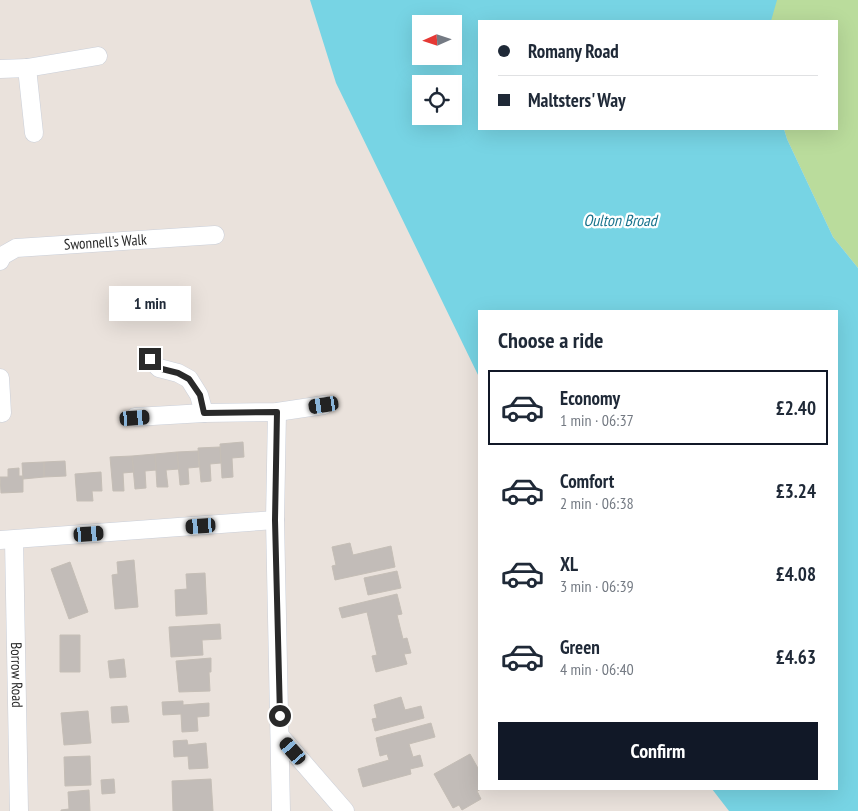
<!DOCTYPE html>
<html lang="en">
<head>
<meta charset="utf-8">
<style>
	:root { --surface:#fff; --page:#f6f6f7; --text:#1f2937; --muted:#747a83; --line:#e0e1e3; --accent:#111827 }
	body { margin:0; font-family:"PT Sans Narrow",sans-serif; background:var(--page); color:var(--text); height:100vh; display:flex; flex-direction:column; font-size:19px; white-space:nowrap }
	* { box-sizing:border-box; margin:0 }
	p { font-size:16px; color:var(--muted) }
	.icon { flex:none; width:28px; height:28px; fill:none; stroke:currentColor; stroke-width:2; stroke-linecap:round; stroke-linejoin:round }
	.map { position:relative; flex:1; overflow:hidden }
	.drawer { position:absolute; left:478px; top:310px; width:360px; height:480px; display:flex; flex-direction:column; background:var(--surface); border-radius:0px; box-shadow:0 5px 20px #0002 }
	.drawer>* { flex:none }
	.top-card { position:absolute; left:478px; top:20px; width:360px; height:110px; border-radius:0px; box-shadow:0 5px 20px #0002; display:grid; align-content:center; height:110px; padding:0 20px; background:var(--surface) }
	.needle { width:32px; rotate:267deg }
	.fabs { position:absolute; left:412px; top:15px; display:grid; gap:10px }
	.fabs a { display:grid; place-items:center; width:50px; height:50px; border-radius:0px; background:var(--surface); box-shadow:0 5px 20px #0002; font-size:25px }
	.end { position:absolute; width:22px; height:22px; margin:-11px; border:6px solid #292929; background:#fff; box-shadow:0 0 0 2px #fff }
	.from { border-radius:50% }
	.bubble { position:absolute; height:35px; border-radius:0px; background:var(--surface); box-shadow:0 5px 20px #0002; font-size:16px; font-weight:700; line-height:35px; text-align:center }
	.car { position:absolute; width:15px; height:30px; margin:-15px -8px; border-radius:6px; box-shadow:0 0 4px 1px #0007; background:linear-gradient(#222 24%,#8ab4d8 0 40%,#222 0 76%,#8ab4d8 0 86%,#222 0) }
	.top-card b { display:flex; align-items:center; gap:18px; height:48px; font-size:19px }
	.top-card b+b { border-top:1px solid var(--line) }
	.top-card i { width:12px; height:12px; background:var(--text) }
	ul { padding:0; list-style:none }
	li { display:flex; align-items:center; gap:15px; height:75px; margin:0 10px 8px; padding:0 10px; border:2px solid transparent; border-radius:0px }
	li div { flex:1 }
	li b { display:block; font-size:19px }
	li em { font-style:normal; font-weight:700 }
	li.current { border-color:var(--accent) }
	li>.icon { width:45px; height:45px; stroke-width:1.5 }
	h2 { padding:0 20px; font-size:22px; line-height:60px }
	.action { display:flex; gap:10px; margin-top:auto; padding:10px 20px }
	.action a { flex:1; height:58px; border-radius:0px; background:var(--accent); color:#fff; font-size:20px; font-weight:700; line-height:58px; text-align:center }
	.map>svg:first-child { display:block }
	.green { fill:#badc9c }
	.water { fill:#77d4e4; fill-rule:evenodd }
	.building { fill:#c2bcb8; stroke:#c5beb6 }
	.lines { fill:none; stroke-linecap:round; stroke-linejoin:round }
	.minor-casing { stroke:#cacfd9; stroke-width:19 }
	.minor { stroke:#fff; stroke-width:18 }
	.route { stroke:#292929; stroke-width:6 }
	.labels { text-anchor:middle; stroke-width:4.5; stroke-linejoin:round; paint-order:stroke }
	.street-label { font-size:15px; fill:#292929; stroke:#fff }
	.water-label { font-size:16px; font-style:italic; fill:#18738d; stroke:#fff }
</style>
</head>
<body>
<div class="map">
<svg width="858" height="811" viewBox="0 0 858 811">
	<rect width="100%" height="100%" fill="#eae2dc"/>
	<path class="green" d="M776,0H858V268L833,237L787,139L784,129H836V21H770Z"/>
	<path class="water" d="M310,0H777L771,21H479V129H784L787,139L833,237L858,268V811H729L712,789H836V311H479V377L336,83ZM421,24H454V56H421ZM421,84H454V116H421Z"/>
	<path class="building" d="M243,442L244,457L232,458L233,477L222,478L220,444Z
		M220,447L221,463L210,464L211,481L201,482L198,448Z
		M198,451L199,467L188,468L189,484L180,485L177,452Z
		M177,452L179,469L166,470L168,487H157L155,454Z
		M155,454L156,470L145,471L146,488L135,489L132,456Z
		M132,456L134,472L123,473L124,491H113L110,457Z
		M65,461L66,476L44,477V462Z
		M44,462V477L23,479L22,463Z
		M19,468V476H23V492L1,493L0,477H8V469Z
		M101,472L102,491H92L93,501H77L75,474Z
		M350,543L353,555L391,546L395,567L335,580L332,566L336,565L332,547Z
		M134,560L138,607L115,609L112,575L118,574L117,562Z
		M70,562L88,612L69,619L51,569Z
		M397,571L401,588L368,595L364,578Z
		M205,573L207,614L176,616L175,590L187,589L186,574Z
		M397,594L402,614L397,615L403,639L407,638L411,653L404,654L407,664L376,672L372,656L377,655L367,612L342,618L339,608Z
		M220,624L221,639L202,640L203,655L171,657L169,627Z
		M60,635H80V672H60Z
		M211,658V672H209L210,691L179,692L176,661Z
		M124,659L126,677L110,678L108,661Z
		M401,697L405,710L421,706L424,718L375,731L372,719L377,718L374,705Z
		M183,701V705L209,703V716L197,717L198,731L182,732L181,714L163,715L162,702Z
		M127,706L129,722L112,723L111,707Z
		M88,711L91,743L64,745L61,713Z
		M431,723L435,737L409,744L413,757L420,755L423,766L410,769L411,774L363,787L358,769L389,760L387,754L380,756L376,738Z
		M187,740L188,745L206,743L208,768L189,769L188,756L174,757L173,741Z
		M470,754L479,770V789H481L477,791L481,799L462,810L459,805L453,808L434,774Z
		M90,756L91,785L65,786L64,757Z
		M114,779L115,793L102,794L101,780Z
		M211,779L213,811H173L172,781Z
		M89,790L90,811H61V810L69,809L68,792Z"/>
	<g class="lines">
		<g class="minor-casing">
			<g id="minor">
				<path d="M27,68L34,133"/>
				<path d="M0,69L27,68L98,56"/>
				<path id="s1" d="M0,261L2,256L16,248L215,235"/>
				<path d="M150,359L159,368L178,373L189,379L199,395L204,413"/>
				<path d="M0,378L2,413"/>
				<path d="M277,412L275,520L281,811"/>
				<path d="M135,417L204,413L277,412L324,405"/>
				<path d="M0,540L275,520"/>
				<path id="s2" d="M14,540L19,811"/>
				<path d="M280,736L345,811"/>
			</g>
		</g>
		<use href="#minor" class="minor"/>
	</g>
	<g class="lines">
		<path class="route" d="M150,359L158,368L178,373L189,379L200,395L204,413L277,412L275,520L280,716"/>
	</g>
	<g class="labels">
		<g class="street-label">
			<text dy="5" stroke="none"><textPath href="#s1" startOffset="111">Swonnell's Walk</textPath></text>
			<text dy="5" stroke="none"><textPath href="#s2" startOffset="135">Borrow Road</textPath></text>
		</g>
		<g class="water-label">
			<text x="620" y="226">Oulton Broad</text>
		</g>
	</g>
</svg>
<div class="fabs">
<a><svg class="needle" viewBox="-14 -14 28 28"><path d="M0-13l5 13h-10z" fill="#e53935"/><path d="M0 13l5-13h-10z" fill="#747a83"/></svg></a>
<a><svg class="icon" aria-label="locate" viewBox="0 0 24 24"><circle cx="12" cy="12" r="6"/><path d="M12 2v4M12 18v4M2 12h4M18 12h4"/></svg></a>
</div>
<i class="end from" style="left:280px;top:716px"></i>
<i class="end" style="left:150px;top:359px"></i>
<div class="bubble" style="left:109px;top:286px;width:82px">1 min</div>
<i class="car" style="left:324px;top:405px;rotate:261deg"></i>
<i class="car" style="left:135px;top:418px;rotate:86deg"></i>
<i class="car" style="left:201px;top:526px;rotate:266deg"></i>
<i class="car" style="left:89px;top:534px;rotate:86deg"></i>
<i class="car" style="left:293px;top:751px;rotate:319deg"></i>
<div class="top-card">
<b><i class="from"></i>Romany Road</b>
<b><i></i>Maltsters' Way</b>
</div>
<section class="drawer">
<h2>Choose a ride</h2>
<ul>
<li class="current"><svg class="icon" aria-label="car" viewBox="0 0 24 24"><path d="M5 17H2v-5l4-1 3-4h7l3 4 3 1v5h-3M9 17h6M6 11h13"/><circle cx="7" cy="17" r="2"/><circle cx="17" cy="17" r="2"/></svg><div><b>Economy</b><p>1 min · 06:37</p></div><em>£2.40</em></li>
<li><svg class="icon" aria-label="car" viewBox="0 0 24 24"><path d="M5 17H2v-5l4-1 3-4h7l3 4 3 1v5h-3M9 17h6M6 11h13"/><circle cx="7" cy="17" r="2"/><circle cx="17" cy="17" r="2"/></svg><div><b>Comfort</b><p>2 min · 06:38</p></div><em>£3.24</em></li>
<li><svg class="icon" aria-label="car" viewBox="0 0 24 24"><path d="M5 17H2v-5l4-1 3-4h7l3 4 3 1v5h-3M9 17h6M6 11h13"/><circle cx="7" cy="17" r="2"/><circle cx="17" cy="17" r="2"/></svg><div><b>XL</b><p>3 min · 06:39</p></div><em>£4.08</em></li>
<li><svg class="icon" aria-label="car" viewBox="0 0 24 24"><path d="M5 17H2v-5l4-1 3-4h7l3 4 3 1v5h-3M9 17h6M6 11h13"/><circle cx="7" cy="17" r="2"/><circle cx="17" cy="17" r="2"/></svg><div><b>Green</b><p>4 min · 06:40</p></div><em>£4.63</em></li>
</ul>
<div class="action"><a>Confirm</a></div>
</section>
</div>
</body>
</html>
